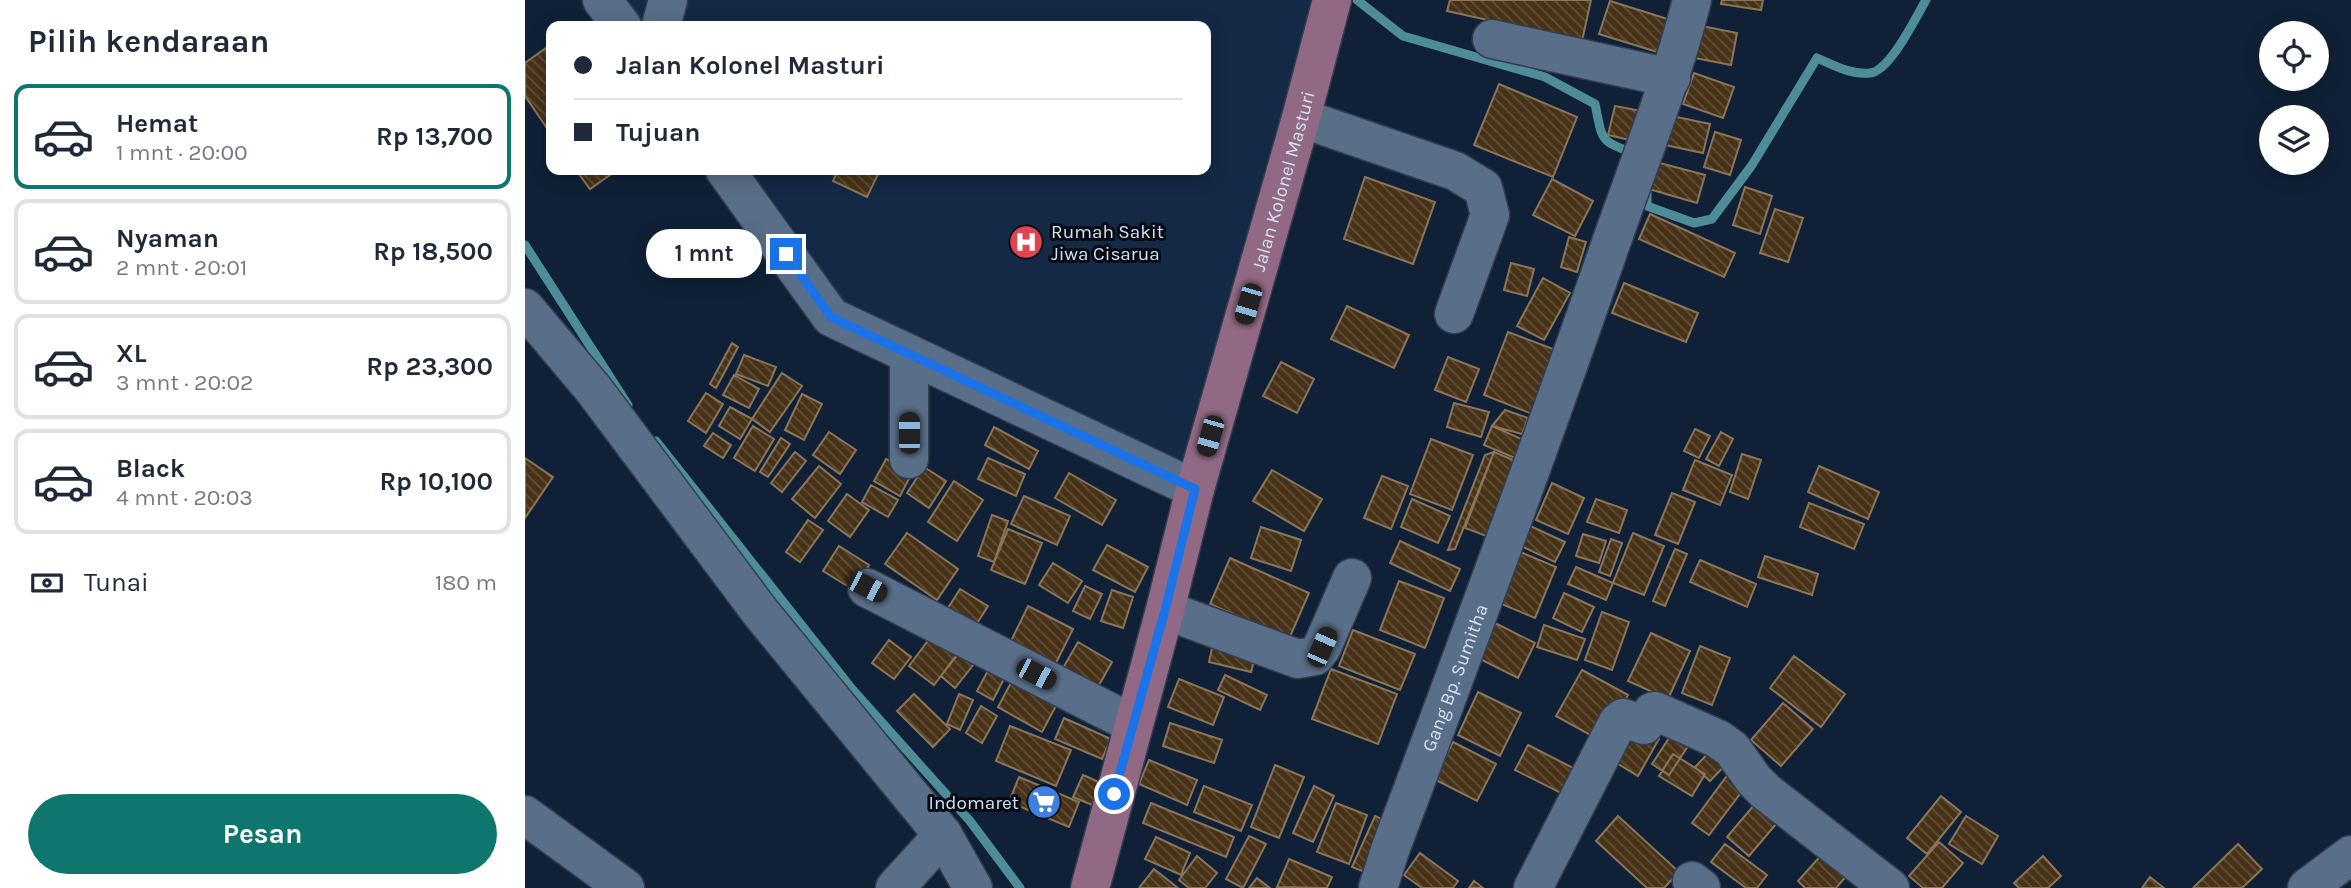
<!DOCTYPE html>
<html lang="id">
<head>
<meta charset="utf-8">
<style>
	:root { --surface:#fff; --page:#f6f6f7; --text:#1f2937; --muted:#747a83; --line:#e0e1e3; --accent:#0f766e }
	body { margin:0; font-family:Karla,sans-serif; background:var(--page); color:var(--text); height:100vh; display:flex; flex-direction:column; font-size:26px; white-space:nowrap }
	* { box-sizing:border-box; margin:0 }
	p { font-size:23px; color:var(--muted) }
	.icon { flex:none; width:38px; height:38px; fill:none; stroke:currentColor; stroke-width:2; stroke-linecap:round; stroke-linejoin:round }
	.map { position:relative; flex:1; overflow:hidden }
	.details { display:flex; flex-direction:column; background:var(--surface); width:525px }
	.details>* { flex:none }
	.guide { position:absolute; left:21px; top:21px; width:665px; height:154px; border-radius:14px; box-shadow:0 4px 18px #0003; display:grid; align-content:center; height:154px; padding:0 28px; background:var(--surface) }
	.fabs { position:absolute; left:1734px; top:21px; display:grid; gap:14px }
	.fabs a { display:grid; place-items:center; width:70px; height:70px; border-radius:50%; background:var(--surface); box-shadow:0 4px 18px #0003; font-size:35px }
	.end { position:absolute; width:32px; height:32px; margin:-16px; border:9px solid #1a73e8; background:#fff; box-shadow:0 0 0 4px #fff }
	.from { border-radius:50% }
	.bubble { position:absolute; height:49px; border-radius:24px; background:var(--surface); box-shadow:0 4px 18px #0003; font-size:23px; font-weight:700; line-height:49px; text-align:center }
	.car { position:absolute; width:21px; height:42px; margin:-21px -10px; border-radius:9px; box-shadow:0 0 5px 2px #0007; background:linear-gradient(#222 24%,#8ab4d8 0 40%,#222 0 76%,#8ab4d8 0 86%,#222 0) }
	.guide b { display:flex; align-items:center; gap:24px; height:66px; font-size:26px }
	.guide b+b { border-top:2px solid var(--line) }
	.guide i { width:18px; height:18px; background:var(--text) }
	ul { padding:0; list-style:none }
	li { display:flex; align-items:center; gap:21px; height:105px; margin:0 14px 10px; padding:0 14px; border:4px solid var(--line); border-radius:14px }
	li div { flex:1 }
	li b { display:block; font-size:26px }
	li em { font-style:normal; font-weight:700 }
	li.current { border-color:var(--accent) }
	li>.icon { width:63px; height:63px; stroke-width:1.5 }
	h2 { padding:0 28px; font-size:32px; line-height:84px }
	.pay { display:flex; align-items:center; gap:18px; height:77px; padding:0 28px; font-size:26px }
	.pay p { margin-inline-start:auto }
	.action { display:flex; gap:14px; margin-top:auto; padding:14px 28px }
	.action a { flex:1; height:80px; border-radius:42px; background:var(--accent); color:#fff; font-size:28px; font-weight:700; line-height:80px; text-align:center }
	main { display:flex; flex:1; min-height:0 }
	.map>svg:first-child { display:block }
	.built { fill:#132945 }
	.lines { fill:none; stroke-linecap:round; stroke-linejoin:round }
	.stream { stroke:#4e8d98; stroke-width:9 }
	.building { fill:url(#building-back-hatch); stroke:#8b7559; stroke-width:2 }
	.minor-casing { stroke:#333d50; stroke-width:41 }
	.major-casing { stroke:#333d50; stroke-width:41 }
	.minor { stroke:#596e88; stroke-width:38 }
	.major { stroke:#916984; stroke-width:38 }
	.route { stroke:#1a73e8; stroke-width:9 }
	.labels { text-anchor:middle; stroke-width:6; stroke-linejoin:round; paint-order:stroke }
	.street-label { font-size:19px; fill:#d4e0ef; stroke:#040a14 }
	.poi-label { font-size:19px; fill:#d4e0ef; stroke:#040a14; text-anchor:start }
</style>
</head>
<body>
<main>
<section class="details">
<h2>Pilih kendaraan</h2>
<ul>
<li class="current"><svg class="icon" aria-label="car" viewBox="0 0 24 24"><path d="M5 17H2v-5l4-1 3-4h7l3 4 3 1v5h-3M9 17h6M6 11h13"/><circle cx="7" cy="17" r="2"/><circle cx="17" cy="17" r="2"/></svg><div><b>Hemat</b><p>1 mnt · 20:00</p></div><em>Rp 13,700</em></li>
<li><svg class="icon" aria-label="car" viewBox="0 0 24 24"><path d="M5 17H2v-5l4-1 3-4h7l3 4 3 1v5h-3M9 17h6M6 11h13"/><circle cx="7" cy="17" r="2"/><circle cx="17" cy="17" r="2"/></svg><div><b>Nyaman</b><p>2 mnt · 20:01</p></div><em>Rp 18,500</em></li>
<li><svg class="icon" aria-label="car" viewBox="0 0 24 24"><path d="M5 17H2v-5l4-1 3-4h7l3 4 3 1v5h-3M9 17h6M6 11h13"/><circle cx="7" cy="17" r="2"/><circle cx="17" cy="17" r="2"/></svg><div><b>XL</b><p>3 mnt · 20:02</p></div><em>Rp 23,300</em></li>
<li><svg class="icon" aria-label="car" viewBox="0 0 24 24"><path d="M5 17H2v-5l4-1 3-4h7l3 4 3 1v5h-3M9 17h6M6 11h13"/><circle cx="7" cy="17" r="2"/><circle cx="17" cy="17" r="2"/></svg><div><b>Black</b><p>4 mnt · 20:03</p></div><em>Rp 10,100</em></li>
</ul>
<div class="pay"><svg class="icon" aria-label="cash" viewBox="0 0 24 24"><path d="M3 7h18v10H3z"/><circle cx="12" cy="12" r="2"/></svg>Tunai<p>180 m</p></div>
<div class="action"><a>Pesan</a></div>
</section>
<div class="map">
<svg width="1826" height="888" viewBox="0 0 1826 888">
	<defs>
		<pattern id="building-back-hatch" width="6" height="6" patternUnits="userSpaceOnUse" patternTransform="scale(1.75)"><rect width="6" height="6" fill="#473217"/><path d="M-1 5l2 2M0 0l6 6M5-1l2 2" fill="none" stroke="#614f39"/></pattern>
	</defs>
	<rect width="100%" height="100%" fill="#102137"/>
	<path class="built" d="M90,0H795L684,477L314,315L212,170H681V26H110Z"/>
	<g class="lines">
		<path class="stream" d="M832,0L878,36L1020,77L1070,104C1078,142 1074,140 1110,154
			M1122,188V206L1169,223L1187,219L1227,165L1292,58C1308,65 1326,75 1345,73C1365,71 1391,17 1401,0
			M0,245L103,405
			M131,441L327,689L445,821L495,888"/>
	</g>
	<path class="building" d="M925,0H1066L1057,41L922,11Z
		M1197,0H1238L1236,10L1196,4Z
		M1085,1L1152,22L1142,55L1074,34Z
		M1172,25L1212,33L1206,65L1165,57Z
		M21,48L26,55V134L0,96V63Z
		M1169,73L1209,87L1198,118L1158,104Z
		M974,84L1052,117L1028,177L949,145Z
		M1090,106L1116,111L1109,141L1083,135Z
		M1147,116L1185,124L1178,153L1140,145Z
		M1190,132L1216,140L1205,175L1179,167Z
		M1131,162L1180,175L1172,203L1124,189Z
		M51,170H92L65,189Z
		M313,170H355L342,197L308,181Z
		M840,177L910,202L888,264L819,239Z
		M1027,179L1068,201L1050,236L1008,215Z
		M1220,187L1247,196L1235,234L1208,225Z
		M1250,209L1278,218L1263,262L1235,253Z
		M1125,214L1210,253L1199,277L1114,239Z
		M1044,237L1061,242L1052,272L1036,267Z
		M986,263L1009,269L1002,296L979,290Z
		M1018,278L1045,293L1019,340L992,326Z
		M1099,283L1173,313L1161,342L1087,313Z
		M822,306L884,335L869,368L806,339Z
		M983,332L1044,355L1020,419L959,395Z
		M207,343L213,347L191,388L185,384Z
		M219,355L251,367L243,386L211,374Z
		M923,357L954,369L941,402L910,390Z
		M756,362L789,379L772,413L738,396Z
		M257,373L277,386L245,432L227,419Z
		M209,375L234,389L224,408L198,395Z
		M181,393L198,404L181,433L163,421Z
		M277,394L297,404L279,440L260,430Z
		M929,403L964,412L956,437L922,427Z
		M205,407L227,419L215,439L194,426Z
		M980,410L1003,418L997,434L967,426Z
		M228,426L249,439L230,471L209,458Z
		M967,426L1010,445L1002,463L959,445Z
		M469,427L513,451L504,469L460,445Z
		M1170,429L1185,436L1174,458L1159,451Z
		M304,432L331,450L315,474L288,455Z
		M1196,432L1208,439L1194,466L1181,459Z
		M188,433L206,445L198,458L179,446Z
		M256,438L265,444L243,477L235,472Z
		M906,439L948,455L927,510L885,494Z
		M270,452L281,461L257,492L246,483Z
		M969,452L993,462L964,537L940,528Z
		M969,452L930,549L923,550L960,455Z
		M1217,454L1236,460L1223,499L1205,492Z
		M0,458L28,477L0,518Z
		M463,458L500,474L491,496L453,479Z
		M361,459L387,473L375,496L349,481Z
		M1170,460L1207,475L1195,505L1158,490Z
		M294,466L316,484L290,518L267,499Z
		M1294,466L1354,492L1343,519L1283,492Z
		M399,467L421,481L404,508L382,493Z
		M747,470L797,499L779,531L728,501Z
		M544,473L591,500L577,525L530,498Z
		M857,476L883,486L866,529L839,518Z
		M429,481L458,500L432,541L403,522Z
		M1027,483L1059,498L1043,534L1011,520Z
		M346,485L373,500L363,517L337,502Z
		M1147,493L1170,502L1153,544L1130,535Z
		M322,494L344,510L325,537L303,521Z
		M499,496L545,516L532,545L486,524Z
		M887,499L925,516L913,543L876,527Z
		M1071,499L1102,510L1094,533L1062,522Z
		M1284,503L1339,524L1329,549L1275,527Z
		M467,515L483,521L469,562L453,556Z
		M283,520L298,530L275,562L261,552Z
		M1003,525L1040,542L1030,562L994,545Z
		M736,527L776,540L766,571L726,558Z
		M483,529L517,543L500,584L466,570Z
		M382,533L433,569L412,600L360,564Z
		M1108,533L1139,546L1119,595L1088,583Z
		M1058,534L1081,541L1074,563L1051,556Z
		M1086,539L1097,543L1085,576L1074,572Z
		M875,541L935,569L925,591L865,563Z
		M582,545L623,567L610,592L568,570Z
		M314,546L344,565L329,590L298,571Z
		M988,549L1031,567L1010,618L967,600Z
		M1150,549L1162,554L1140,606L1128,601Z
		M1240,556L1293,574L1287,595L1233,577Z
		M705,558L784,593L764,639L685,604Z
		M1175,560L1231,584L1222,607L1165,582Z
		M528,563L557,581L543,603L514,585Z
		M1051,567L1088,583L1081,600L1043,584Z
		M874,581L919,598L900,648L855,630Z
		M560,586L577,594L565,619L548,611Z
		M435,589L463,606L446,633L418,616Z
		M587,590L608,597L598,628L576,621Z
		M1039,593L1069,607L1057,632L1028,618Z
		M503,606L548,629L530,665L485,643Z
		M1077,612L1104,622L1087,670L1060,660Z
		M966,621L1010,643L993,678L949,656Z
		M1019,625L1060,639L1052,660L1012,647Z
		M411,630L436,649L409,685L384,666Z
		M828,630L890,654L875,690L814,666Z
		M1126,633L1165,651L1143,699L1103,681Z
		M364,640L386,657L369,679L347,663Z
		M553,642L587,662L573,687L538,668Z
		M1175,646L1205,658L1187,705L1157,693Z
		M687,648L730,657L726,672L684,662Z
		M435,652L449,664L430,688L416,676Z
		M1269,656L1320,694L1296,727L1245,688Z
		M467,663L483,671L468,700L452,691Z
		M494,668L538,693L517,732L473,707Z
		M806,669L872,694L853,744L787,719Z
		M1057,670L1103,695L1078,742L1031,716Z
		M700,675L742,695L735,710L693,690Z
		M654,679L699,697L688,725L643,707Z
		M953,692L996,713L975,756L933,735Z
		M389,694L425,729L408,747L372,711Z
		M434,694L448,700L435,730L422,724Z
		M1258,703L1288,729L1256,766L1226,740Z
		M456,706L472,716L457,743L441,733Z
		M539,718L586,739L577,759L530,739Z
		M645,723L697,740L689,763L638,746Z
		M1105,723L1134,739L1113,776L1085,759Z
		M485,726L546,750L531,786L471,761Z
		M1152,726L1169,737L1144,775L1127,764Z
		M928,742L971,764L952,801L909,779Z
		M1192,744L1207,758L1185,781L1170,767Z
		M1003,745L1058,773L1046,798L990,770Z
		M1148,754L1180,774L1167,796L1134,776Z
		M624,760L672,780L662,805L614,784Z
		M750,765L779,777L754,838L726,827Z
		M1207,769L1224,782L1184,835L1167,823Z
		M558,775L576,783L567,805L548,797Z
		M494,777L554,802L544,827L484,802Z
		M679,786L727,805L716,831L669,812Z
		M789,786L809,796L788,842L768,833Z
		M1416,796L1436,812L1402,854L1382,838Z
		M1235,798L1257,817L1224,856L1202,837Z
		M626,803L709,837L701,857L618,823Z
		M811,803L842,815L824,864L792,852Z
		M850,816L865,823L847,875L827,867Z
		M1093,816L1154,872L1139,888H1122L1071,841Z
		M1441,816L1473,836L1457,864L1424,844Z
		M724,836L741,844L718,888L701,879Z
		M631,837L665,853L656,875L620,859Z
		M1414,842L1438,863L1417,888H1398L1384,876Z
		M1200,844L1242,875L1232,888H1221L1186,862Z
		M1713,844L1737,869L1717,888H1668Z
		M1300,851L1324,873L1311,888H1280L1273,881Z
		M895,853L933,881L928,888H897L879,875Z
		M672,856L692,873L680,888H664L654,880Z
		M1518,856L1536,876L1523,888H1494L1489,883Z
		M764,859L807,877L802,888L752,887Z
		M629,869L653,888H614Z
		M1625,877L1639,888H1617Z
		M732,878L745,888H724Z
		M949,881L958,888H944Z"/>
	<g class="lines">
		<g class="minor-casing">
			<g id="minor">
				<path d="M77,0L97,26"/>
				<path d="M136,26L143,0"/>
				<path d="M967,39L1146,78"/>
				<path d="M776,118L930,171L958,188L965,215L929,314"/>
				<path d="M200,170L306,317L670,489"/>
				<path d="M0,308L69,390L236,613L418,835L370,888"/>
				<path d="M384,354V459"/>
				<path d="M342,588L608,724"/>
				<path d="M640,610L773,659L790,656L797,647L827,578"/>
				<path d="M0,815L100,888"/>
				<path d="M418,835L448,888"/>
				<path d="M1167,881L1176,888"/>
				<path id="s1" d="M853,888L865,850C938,656 1010,462 1078,266C1108,178 1144,91 1167,0"/>
				<path d="M1008,888L1093,722L1098,718L1119,725L1127,712L1130,711L1193,739L1207,749L1229,780L1241,792L1365,888"/>
				<path d="M1782,888L1826,855"/>
			</g>
		</g>
		<g class="major-casing">
			<g id="major">
				<path id="s2" d="M565,888L640,610L670,489L776,118L807,0"/>
			</g>
		</g>
		<use href="#minor" class="minor"/>
		<use href="#major" class="major"/>
	</g>
	<g class="lines">
		<path class="route" d="M261,254L306,317L670,489L640,610L589,794"/>
	</g>
	<defs>
		<g id="hospital-disc" transform="scale(1.75)"><circle r="9.5" fill="#e0444e" stroke="#040a14"/><path d="M-5-5h3v3.5h4V-5h3V5h-3V1.5h-4V5h-3Z" fill="#fff"/></g>
		<g id="supermarket-disc" transform="scale(1.75)"><circle r="9.5" fill="#3f7fe0" stroke="#040a14"/><path d="M-6-5.5h2.5l.6 2H6L4.5 2H-2.5L-4.4-4H-6ZM-1.5 3.2a1.3 1.3 0 1 0 .1 0ZM3 3.2a1.3 1.3 0 1 0 .1 0Z" fill="#fff"/></g>
	</defs>
	<g fill-rule="evenodd">
		<use href="#hospital-disc" x="501" y="242"/>
		<use href="#supermarket-disc" x="519" y="802"/>
	</g>
	<g class="labels">
		<g class="street-label">
			<text dy="7" stroke="none"><textPath href="#s2" startOffset="733">Jalan Kolonel Masturi</textPath></text>
			<text dy="7" stroke="none"><textPath href="#s1" startOffset="224">Gang Bp. Sumitha</textPath></text>
		</g>
		<g class="poi-label">
			<text x="526" y="238">Rumah Sakit<tspan x="526" dy="22">Jiwa Cisarua</tspan></text>
			<text x="494" y="809" text-anchor="end">Indomaret</text>
		</g>
	</g>
</svg>
<div class="fabs">
<a><svg class="icon" aria-label="locate" viewBox="0 0 24 24"><circle cx="12" cy="12" r="6"/><path d="M12 2v4M12 18v4M2 12h4M18 12h4"/></svg></a>
<a><svg class="icon" aria-label="layers" viewBox="0 0 24 24"><path d="M12 4l9 5-9 5-9-5zM3 14l9 5 9-5"/></svg></a>
</div>
<i class="end from" style="left:589px;top:794px"></i>
<i class="end" style="left:261px;top:254px"></i>
<div class="bubble" style="left:121px;top:229px;width:116px">1 mnt</div>
<i class="car" style="left:723px;top:304px;rotate:196deg"></i>
<i class="car" style="left:384px;top:433px;rotate:0deg"></i>
<i class="car" style="left:685px;top:436px;rotate:196deg"></i>
<i class="car" style="left:342px;top:587px;rotate:117deg"></i>
<i class="car" style="left:797px;top:647px;rotate:24deg"></i>
<i class="car" style="left:511px;top:674px;rotate:117deg"></i>
<div class="guide">
<b><i class="from"></i>Jalan Kolonel Masturi</b>
<b><i></i>Tujuan</b>
</div>
</div>
</main>
</body>
</html>
